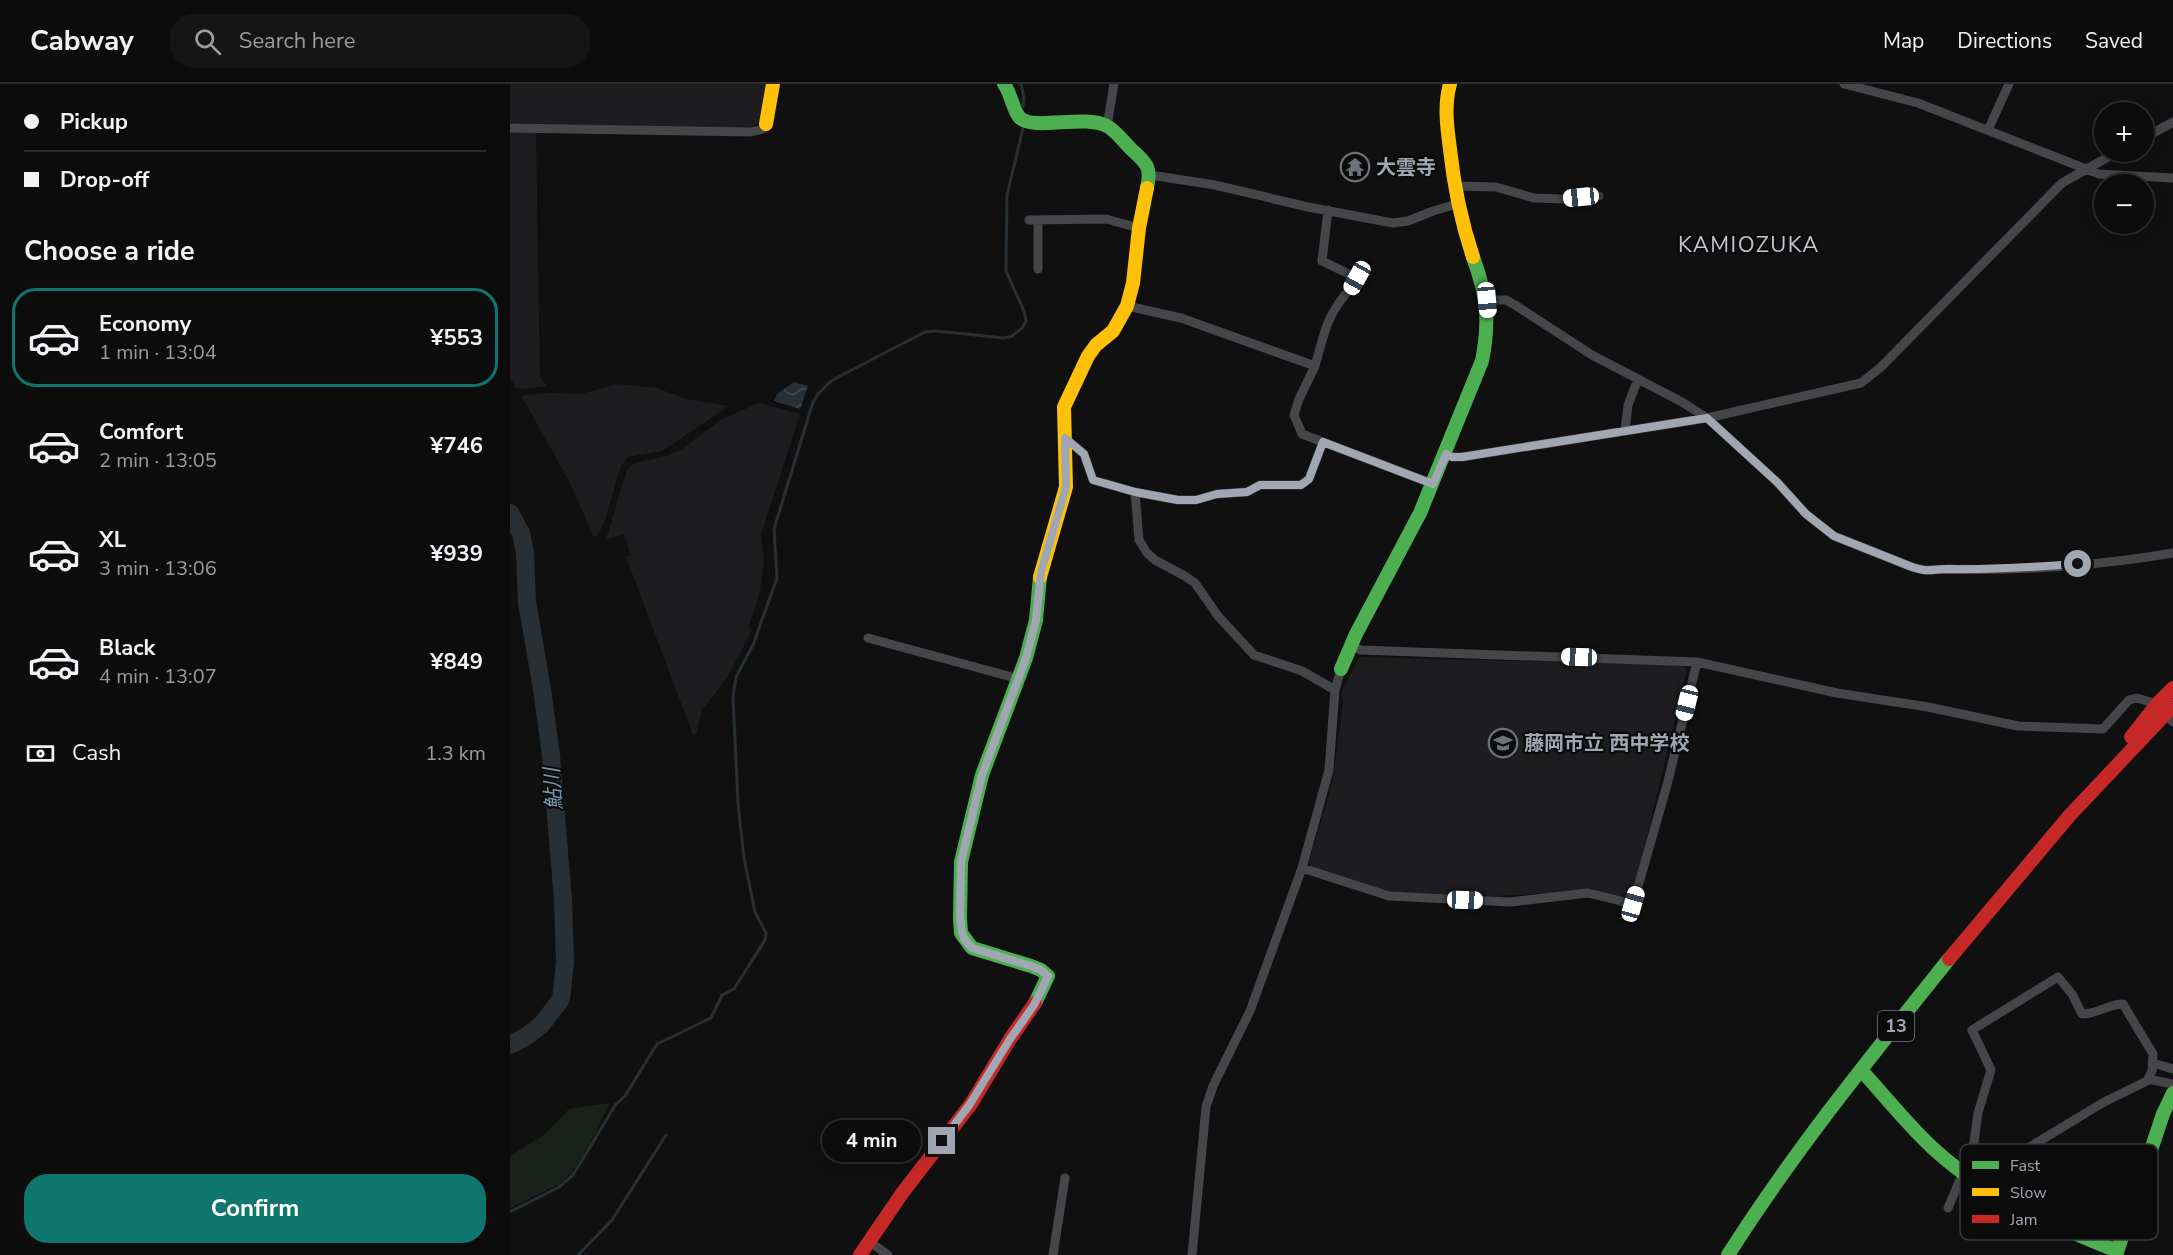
<!DOCTYPE html>
<html lang="en">
<head>
<meta charset="utf-8">
<style>
	:root { --surface:#0c0c0d; --page:#151516; --text:#f1f3f6; --muted:#9a9b9d; --line:#2c2c2e; --accent:#0f766e }
	body { margin:0; font-family:"Nunito Sans","Noto Sans JP",sans-serif; background:var(--page); color:var(--text); height:100vh; display:flex; flex-direction:column; font-size:22px; white-space:nowrap }
	* { box-sizing:border-box; margin:0 }
	p { font-size:20px; color:var(--muted) }
	.icon { flex:none; width:33px; height:33px; fill:none; stroke:currentColor; stroke-width:2; stroke-linecap:round; stroke-linejoin:round }
	.map { position:relative; flex:1; overflow:hidden }
	.sheet { display:flex; flex-direction:column; background:var(--surface); width:510px }
	.sheet>* { flex:none }
	.banner { display:grid; align-content:center; height:132px; padding:0 24px; background:var(--surface) }
	.tools { position:absolute; left:1584px; top:18px; display:grid; gap:12px }
	.tools a { display:grid; place-items:center; width:60px; height:60px; border-radius:50%; background:var(--surface); box-shadow:0 3px 15px #0003,0 0 0 2px var(--line); font-size:30px }
	.end { position:absolute; width:27px; height:27px; margin:-14px; border:8px solid #a1a7b2; background:#111; box-shadow:0 0 0 3px #111 }
	.from { border-radius:50% }
	.bubble { position:absolute; height:42px; border-radius:21px; background:var(--surface); box-shadow:0 3px 15px #0003,0 0 0 2px var(--line); font-size:20px; font-weight:700; line-height:42px; text-align:center }
	.car { position:absolute; width:18px; height:36px; margin:-18px -9px; border-radius:8px; box-shadow:0 0 4px 2px #0007; background:linear-gradient(#fff 24%,#345 0 40%,#fff 0 76%,#345 0 86%,#fff 0) }
	.banner b { display:flex; align-items:center; gap:21px; height:57px; font-size:22px }
	.banner b+b { border-top:2px solid var(--line) }
	.banner i { width:15px; height:15px; background:var(--text) }
	ul { padding:0; list-style:none }
	li { display:flex; align-items:center; gap:18px; height:99px; margin:0 12px 9px; padding:0 12px; border:3px solid transparent; border-radius:24px }
	li div { flex:1 }
	li b { display:block; font-size:22px }
	li em { font-style:normal; font-weight:700 }
	li.on { border-color:var(--accent) }
	li>.icon { width:54px; height:54px; stroke-width:1.5 }
	h2 { padding:0 24px; font-size:27px; line-height:72px }
	.pay { display:flex; align-items:center; gap:15px; height:66px; padding:0 24px; font-size:22px }
	.pay p { margin-inline-start:auto }
	.primary-button { display:flex; gap:12px; margin-top:auto; padding:12px 24px }
	.primary-button a { flex:1; height:69px; border-radius:24px; background:var(--accent); color:#fff; font-size:24px; font-weight:700; line-height:69px; text-align:center }
	header { display:flex; align-items:center; gap:36px; box-sizing:border-box; height:84px; padding:0 30px; background:var(--surface); border-bottom:2px solid var(--line) }
	header strong { font-size:28px }
	nav { display:flex; gap:33px; margin-inline-start:auto; font-size:21px }
	.search { width:420px; height:54px; background:var(--page); display:flex; align-items:center; gap:15px; box-sizing:border-box; padding:0 21px; border-radius:24px; color:var(--muted); font-size:22px }
	main { display:flex; flex:1; min-height:0 }
	.map>svg:first-child { display:block }
	.built { fill:#1d1d1f }
	.green { fill:#1a211b }
	.water { fill:url(#water-waves) }
	.lines { fill:none; stroke-linecap:round; stroke-linejoin:round }
	.stream { stroke:#283035; stroke-width:3 }
	.river { stroke:#283035; stroke-width:18 }
	.street { stroke:#454649; stroke-width:9 }
	.fast { stroke:#4caf50; stroke-width:14 }
	.slow { stroke:#ffc107; stroke-width:14 }
	.jam { stroke:#c62828; stroke-width:14 }
	.route { stroke:#a1a7b2; stroke-width:8 }
	.labels { text-anchor:middle; stroke-width:4.5; stroke-linejoin:round; paint-order:stroke }
	.shield { fill:#0b0b0c; stroke:#747880; stroke-width:1.5 }
	.shield-label { font-size:18px; font-weight:bold; fill:#a1a7b2 }
	.poi-label { font-size:20px; font-weight:bold; fill:#a1a7b2; stroke:#0b0b0c; text-anchor:start }
	.water-label { font-size:21px; font-style:italic; fill:#7997ac; stroke:#0b0b0c }
	.quarter-label { font-size:22px; letter-spacing:1.5px; fill:#c2c6ce; stroke:#0b0b0c }
	.key { fill:#0b0b0c; stroke:#383a3e; stroke-width:1.5 }
	.key-label { font-size:16px; fill:#a1a7b2 }
</style>
</head>
<body>
<header>
<strong>Cabway</strong>
<div class="search"><svg class="icon" aria-label="search" viewBox="0 0 24 24"><circle cx="10" cy="10" r="6"/><path d="M15 15l6 6"/></svg>Search here</div>
<nav><a>Map</a><a>Directions</a><a>Saved</a></nav>
</header>
<main>
<section class="sheet">
<div class="banner">
<b><i class="from"></i>Pickup</b>
<b><i></i>Drop-off</b>
</div>
<h2>Choose a ride</h2>
<ul>
<li class="on"><svg class="icon" aria-label="car" viewBox="0 0 24 24"><path d="M5 17H2v-5l4-1 3-4h7l3 4 3 1v5h-3M9 17h6M6 11h13"/><circle cx="7" cy="17" r="2"/><circle cx="17" cy="17" r="2"/></svg><div><b>Economy</b><p>1 min · 13:04</p></div><em>¥553</em></li>
<li><svg class="icon" aria-label="car" viewBox="0 0 24 24"><path d="M5 17H2v-5l4-1 3-4h7l3 4 3 1v5h-3M9 17h6M6 11h13"/><circle cx="7" cy="17" r="2"/><circle cx="17" cy="17" r="2"/></svg><div><b>Comfort</b><p>2 min · 13:05</p></div><em>¥746</em></li>
<li><svg class="icon" aria-label="car" viewBox="0 0 24 24"><path d="M5 17H2v-5l4-1 3-4h7l3 4 3 1v5h-3M9 17h6M6 11h13"/><circle cx="7" cy="17" r="2"/><circle cx="17" cy="17" r="2"/></svg><div><b>XL</b><p>3 min · 13:06</p></div><em>¥939</em></li>
<li><svg class="icon" aria-label="car" viewBox="0 0 24 24"><path d="M5 17H2v-5l4-1 3-4h7l3 4 3 1v5h-3M9 17h6M6 11h13"/><circle cx="7" cy="17" r="2"/><circle cx="17" cy="17" r="2"/></svg><div><b>Black</b><p>4 min · 13:07</p></div><em>¥849</em></li>
</ul>
<div class="pay"><svg class="icon" aria-label="cash" viewBox="0 0 24 24"><path d="M3 7h18v10H3z"/><circle cx="12" cy="12" r="2"/></svg>Cash<p>1.3 km</p></div>
<div class="primary-button"><a>Confirm</a></div>
</section>
<div class="map">
<svg width="1663" height="1171" viewBox="0 0 1663 1171">
	<defs>
		<pattern id="water-waves" width="16" height="10" patternUnits="userSpaceOnUse" patternTransform="scale(1.5)"><rect width="16" height="10" fill="#283035"/><path d="M0 5q4-4 8 0t8 0" fill="none" stroke="#444b50"/></pattern>
	</defs>
	<rect width="100%" height="100%" fill="#101011"/>
	<path class="built" d="M0,0H258L250,37L241,45L0,39Z
		M0,48H26L30,293L37,302L12,305L6,304L0,293Z
		M107,300L147,304L176,315L219,322L152,367L118,373L111,382L94,439L87,452L84,453L59,397L12,313L16,311L40,309L71,310Z
		M249,319L290,330L251,451L254,477L250,508L239,542L241,546L236,558L217,594L192,626L186,650L183,651L116,473L121,472L114,450L96,456L117,385L125,379L156,372L172,365L212,335Z
		M849,573L1172,581L1177,585L1122,813L1120,816L1083,807L985,812L879,808L802,784L799,778L822,700L833,619L832,607Z"/>
	<path class="green" d="M100,1019L79,1061L62,1088L49,1100L0,1124V1072L34,1051L59,1025Z"/>
	<path class="water" d="M284,298L298,302L290,325L264,317L267,310Z"/>
	<g class="lines">
		<path class="stream" d="M511,0L514,14L513,22
			M0,1128L49,1103L63,1091L106,1020L115,1012L147,960L201,934L212,911L224,905L255,856L256,849L245,828L234,774L228,719L223,613L226,593L243,561L267,494L264,445L303,318L308,310L320,298L330,292L415,248L426,247L494,254L502,252L512,244L516,237L514,227L496,187L497,111L513,44
			M68,1171L102,1136L156,1051"/>
		<path class="river" d="M0,429L11,449L15,469L17,518L32,605L41,671L53,816L55,878L51,915L32,940L17,952L0,961"/>
		<path class="street" d="M1334,0L1408,19L1589,90L1663,94
			M597,42L604,0
			M0,44L241,48L253,45L256,40
			M1478,46L1499,0
			M1634,54L1663,38
			M640,91L705,101L798,123L883,139L898,137L923,127L947,120
			M944,102L986,103L1024,114L1053,115L1089,112
			M519,136L596,135L629,144
			M528,185V136
			M977,216H996L1005,221L1082,271L1172,318L1197,334L1267,398L1296,430L1324,452L1402,483C1420,489 1425,484 1443,485C1512,487 1595,481 1663,469
			M617,222L671,234L805,282L789,315L784,331L792,350L923,400
			M805,282C811,262 815,239 827,222C833,212 841,205 847,194L812,177L818,126
			M1115,347L1118,321L1128,295
			M555,354L574,370L583,396L625,408L629,456L637,469L645,476L673,491L685,499L708,532L744,571L792,587L825,606
			M936,370L942,373H952L1197,334L1351,299L1371,283L1552,99L1607,68
			M625,408L668,416H686L707,410L737,408L750,401H791L799,395L813,358
			M358,554L509,595
			M840,562L851,566L1187,578L1327,609L1418,623L1508,642L1593,645L1619,616L1627,614L1647,620L1654,630L1663,638
			M792,784L879,812L1000,818L1078,809L1123,820L1157,701L1187,578
			M1643,979L1663,985
			M1638,995L1663,1000
			M1438,1124L1463,1065L1468,1029L1481,986L1462,946L1548,893L1562,910L1572,930C1587,930 1599,920 1613,920L1643,970L1642,987L1637,997L1594,1018L1495,1078L1487,1077L1463,1065
			M360,1158L378,1171
			M543,1171L555,1094
			M682,1171L696,1023L703,1002L740,927L792,784L819,686L825,606L831,585"/>
		<path class="fast" d="M494,0C501,9 503,27 510,34C525,47 574,30 597,42C606,47 614,58 621,65C636,79 642,82 637,104
			M831,585L846,550L910,429L972,277C980,237 977,211 963,173
			M525,919L538,892L531,886L521,882L462,864L451,849L450,834L451,778L472,691L516,574L526,536L530,493
			M1351,986C1376,1013 1399,1043 1426,1067C1478,1114 1543,1141 1607,1167
			M1218,1171C1284,1067 1362,971 1439,875
			M1606,1171L1653,1030L1663,1009"/>
		<path class="slow" d="M940,0C934,21 937,43 940,65C944,103 951,137 963,173
			M256,40L263,0
			M530,493L556,403L554,323L578,272L586,261L603,247L617,222L623,199L629,144L637,104"/>
		<path class="jam" d="M1621,653L1647,620L1663,604
			M1439,875L1560,731L1663,622
			M350,1171L393,1108L461,1020L500,955L525,919"/>
	</g>
	<g class="lines">
		<path class="route" d="M432,1057L460,1020L500,955L524,921L538,892L531,886L521,882L462,864L455,856L452,849L450,834L451,778L472,691L516,574L526,536L531,488L556,403L555,354L574,370L583,396L625,408L668,416H686L707,410L737,408L750,401H791L799,395L813,358L923,400L936,370L942,373H952L1197,334L1267,398L1296,430L1324,452L1402,483C1419,489 1421,485 1438,485C1481,486 1525,483 1568,480"/>
	</g>
	<defs>
		<g id="temple-ring" transform="scale(1.5)"><circle r="9.5" fill="#0b0b0c" stroke="#6e727a" stroke-width="1.5"/><path d="M0-6L5-2H3V0L6.5 2.5H4V6H1.5V3h-3V6H-4V2.5H-6.5L-3 0V-2H-5Z" fill="#6e727a"/></g>
		<g id="school-ring" transform="scale(1.5)"><circle r="9.5" fill="#0b0b0c" stroke="#6e727a" stroke-width="1.5"/><path d="M0-5L7-2L0 1L-7-2ZM-4 1L0 2.5L4 1V4Q0 6-4 4Z" fill="#6e727a"/></g>
	</defs>
	<g fill-rule="evenodd">
		<use href="#temple-ring" x="845" y="83"/>
		<use href="#school-ring" x="993" y="659"/>
	</g>
	<g class="labels">
		<rect class="shield" x="1368" y="927" width="36" height="30" rx="4.5"/>
		<g class="shield-label">
			<text x="1386" y="948">13</text>
		</g>
		<g class="poi-label">
			<text x="866" y="90">大雲寺</text>
			<text x="1014" y="666">藤岡市立 西中学校</text>
		</g>
		<g class="water-label">
			<text transform="translate(43 705) rotate(-94)" y="7">鮎川</text>
		</g>
		<g class="quarter-label">
			<text x="1239" y="168">KAMIOZUKA</text>
		</g>
	</g>
	<rect x="1450" y="1060" width="198" height="96" rx="9" class="key"/>
	<rect x="1462" y="1077" width="27" height="8" fill="#4caf50"/>
	<rect x="1462" y="1104" width="27" height="8" fill="#ffc107"/>
	<rect x="1462" y="1131" width="27" height="8" fill="#c62828"/>
	<g class="key-label">
		<text x="1500" y="1087">Fast</text>
		<text x="1500" y="1114">Slow</text>
		<text x="1500" y="1141">Jam</text>
	</g>
</svg>
<div class="tools">
<a>+</a>
<a>−</a>
</div>
<i class="end from" style="left:1568px;top:480px"></i>
<i class="end" style="left:432px;top:1057px"></i>
<div class="bubble" style="left:312px;top:1036px;width:99px">4 min</div>
<i class="car" style="left:1071px;top:113px;rotate:264deg"></i>
<i class="car" style="left:847px;top:194px;rotate:209deg"></i>
<i class="car" style="left:977px;top:216px;rotate:175deg"></i>
<i class="car" style="left:1069px;top:573px;rotate:272deg"></i>
<i class="car" style="left:1177px;top:619px;rotate:194deg"></i>
<i class="car" style="left:955px;top:816px;rotate:92deg"></i>
<i class="car" style="left:1123px;top:820px;rotate:16deg"></i>
</div>
</main>
</body>
</html>
